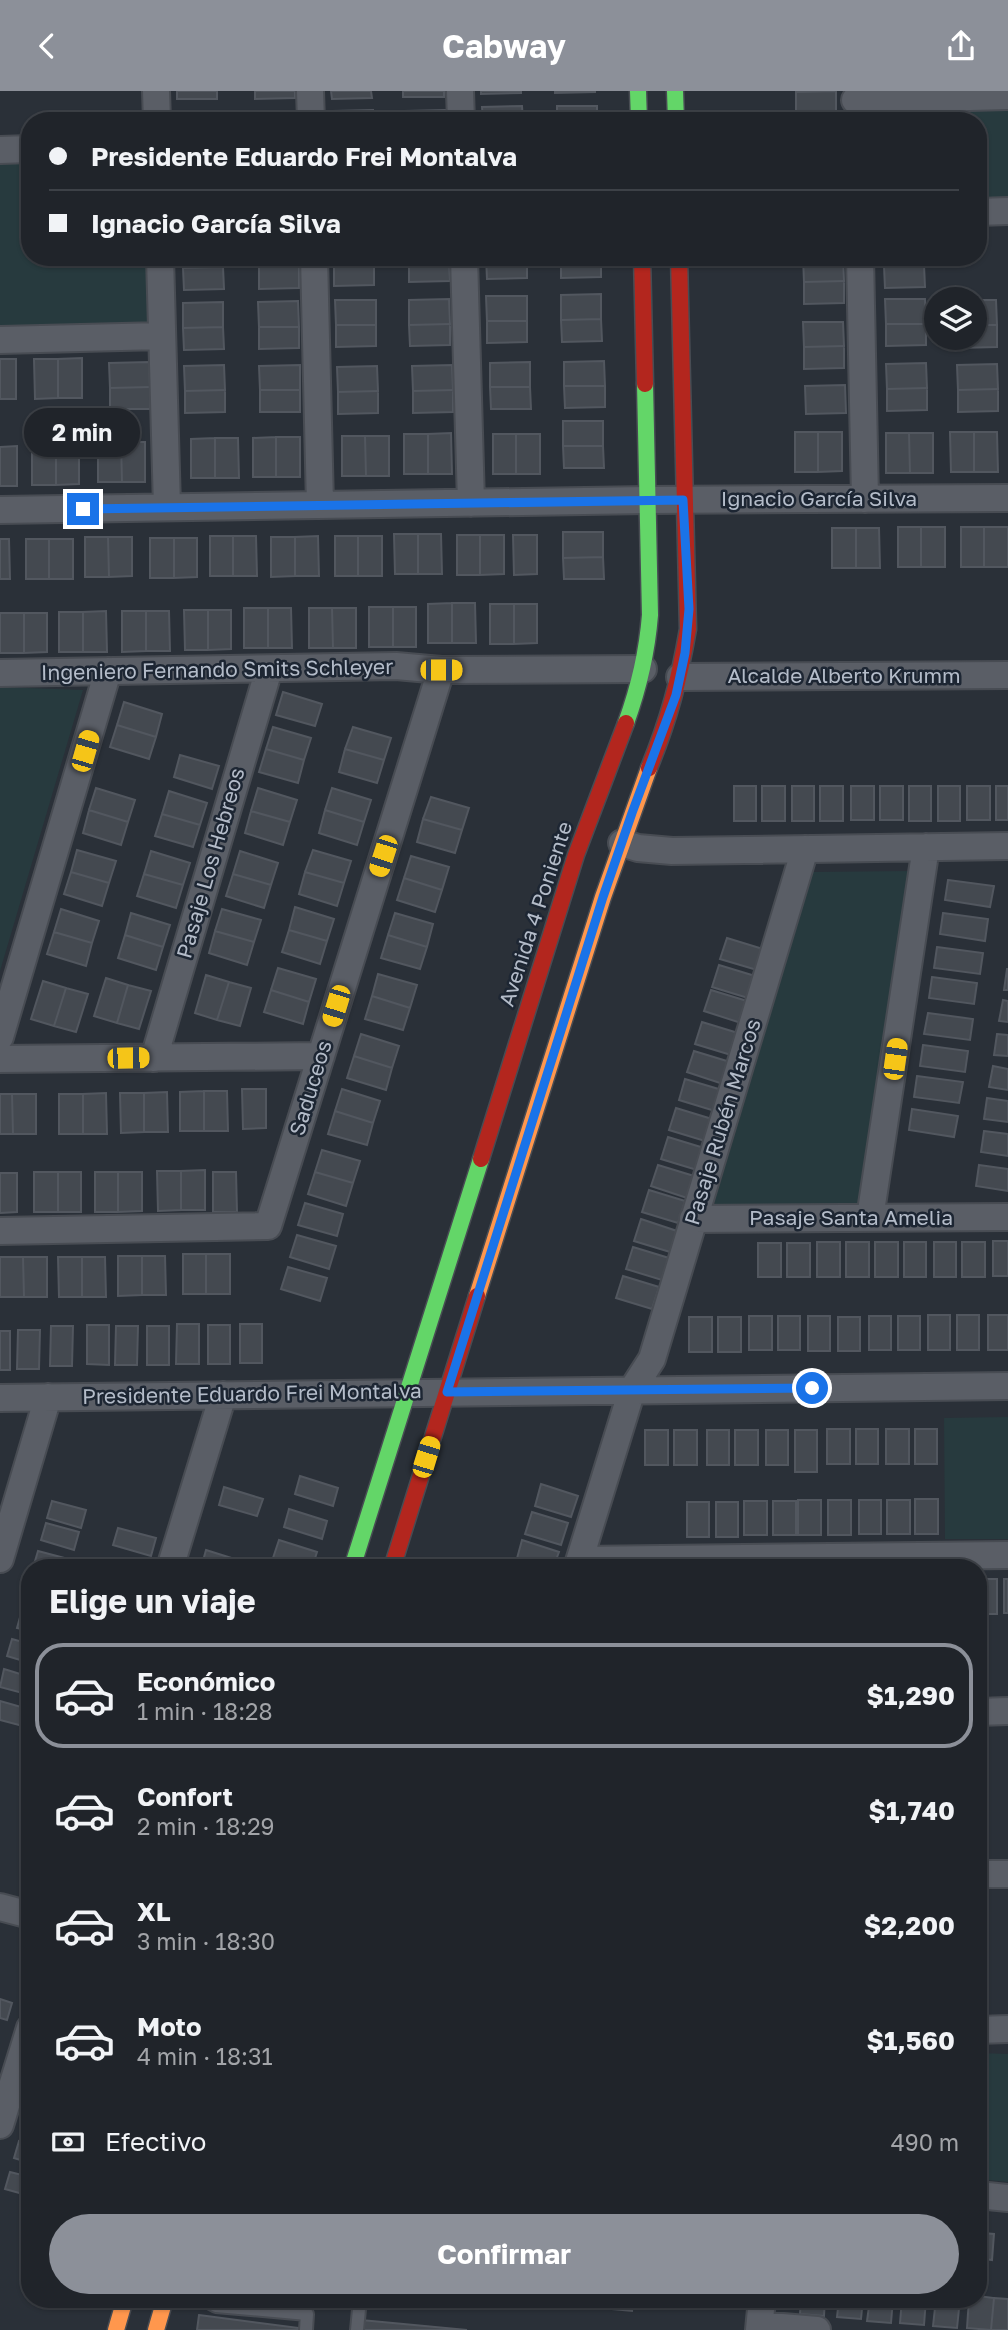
<!DOCTYPE html>
<html lang="es">
<head>
<meta charset="utf-8">
<style>
	:root { --surface:#20242a; --page:#2d3036; --text:#f1f3f6; --muted:#a2a4a8; --line:#3d4147; --accent:#8c9099 }
	body { margin:0; font-family:"Golos Text",sans-serif; background:var(--page); color:var(--text); height:100vh; display:flex; flex-direction:column; font-size:26px; white-space:nowrap }
	* { box-sizing:border-box; margin:0 }
	p { font-size:23px; color:var(--muted) }
	.icon { flex:none; width:38px; height:38px; fill:none; stroke:currentColor; stroke-width:2; stroke-linecap:round; stroke-linejoin:round }
	.map { position:relative; flex:1; overflow:hidden }
	.sheet { position:absolute; left:21px; top:1468px; width:966px; height:749px; display:flex; flex-direction:column; background:var(--surface); border-radius:28px; box-shadow:0 2px 5px #0004,0 0 0 2px var(--line) }
	.sheet>* { flex:none }
	.guide { position:absolute; left:21px; top:21px; width:966px; height:154px; border-radius:28px; box-shadow:0 2px 5px #0004,0 0 0 2px var(--line); display:grid; align-content:center; height:154px; padding:0 28px; background:var(--surface) }
	.tools { position:absolute; left:924px; top:196px; display:grid; gap:14px }
	.tools a { display:grid; place-items:center; width:63px; height:63px; border-radius:50%; background:var(--surface); box-shadow:0 2px 5px #0004,0 0 0 2px var(--line); font-size:35px }
	.end { position:absolute; width:32px; height:32px; margin:-16px; border:9px solid #1a73e8; background:#fff; box-shadow:0 0 0 4px #fff }
	.from { border-radius:50% }
	.bubble { position:absolute; height:49px; border-radius:24px; background:var(--surface); box-shadow:0 2px 5px #0004,0 0 0 2px var(--line); font-size:23px; font-weight:700; line-height:49px; text-align:center }
	.car { position:absolute; width:21px; height:42px; margin:-21px -10px; border-radius:9px; box-shadow:0 0 5px 2px #0007; background:linear-gradient(#f5c518 24%,#345 0 40%,#f5c518 0 76%,#345 0 86%,#f5c518 0) }
	.guide b { display:flex; align-items:center; gap:24px; height:66px; font-size:26px }
	.guide b+b { border-top:2px solid var(--line) }
	.guide i { width:18px; height:18px; background:var(--text) }
	ul { padding:0; list-style:none }
	li { display:flex; align-items:center; gap:21px; height:105px; margin:0 14px 10px; padding:0 14px; border:4px solid transparent; border-radius:28px }
	li div { flex:1 }
	li b { display:block; font-size:26px }
	li em { font-style:normal; font-weight:700 }
	li.current { border-color:var(--accent) }
	li>.icon { width:63px; height:63px; stroke-width:1.5 }
	h2 { padding:0 28px; font-size:32px; line-height:84px }
	.pay { display:flex; align-items:center; gap:18px; height:77px; padding:0 28px; font-size:26px }
	.pay p { margin-inline-start:auto }
	.action { display:flex; gap:14px; margin-top:auto; padding:14px 28px }
	.action a { flex:1; height:80px; border-radius:42px; background:var(--accent); color:#fff; font-size:28px; font-weight:700; line-height:80px; text-align:center }
	header { display:flex; justify-content:space-between; align-items:center; height:91px; padding:0 28px; background:var(--accent); color:#fff; font-size:32px; font-weight:700 }
	.map>svg:first-child { display:block }
	.green { fill:#273a3e }
	.building { fill:#444950; stroke:#52575f; stroke-width:2 }
	.lines { fill:none; stroke-linecap:round; stroke-linejoin:round }
	.lane-casing { stroke:#484c53; stroke-width:16 }
	.street-casing { stroke:#484c53; stroke-width:30 }
	.fast-casing { stroke:#484c53; stroke-width:19 }
	.slow-casing { stroke:#484c53; stroke-width:19 }
	.jam-casing { stroke:#484c53; stroke-width:19 }
	.lane { stroke:#5a5e66; stroke-width:12 }
	.street { stroke:#5a5e66; stroke-width:26 }
	.fast { stroke:#63d668; stroke-width:16 }
	.slow { stroke:#ff974d; stroke-width:16 }
	.jam { stroke:#b3261e; stroke-width:16 }
	.route { stroke:#1a73e8; stroke-width:9 }
	.labels { text-anchor:middle; stroke-width:5; stroke-linejoin:round; paint-order:stroke }
	.street-label { font-size:21px; fill:#b4bcc9; stroke:#1d2633 }
</style>
</head>
<body>
<header><svg class="icon" aria-label="back" viewBox="0 0 24 24"><path d="M15 5l-7 7 7 7"/></svg>Cabway<svg class="icon" aria-label="share" viewBox="0 0 24 24"><path d="M12 15V3M7 8l5-5 5 5M5 13v7h14v-7"/></svg></header>
<div class="map">
<svg width="1008" height="2239" viewBox="0 0 1008 2239">
	<rect width="100%" height="100%" fill="#2a3038"/>
	<path class="green" d="M1008,9V111L978,112V30H862L866,19Z
		M30,72V166H149L150,241L0,242V73Z
		M0,596L83,599L0,880Z
		M911,780L859,1111L855,1116H713L813,781Z
		M1008,1326V1448H945L944,1327Z
		M978,1962L1008,1963V2091L978,2088Z"/>
	<path class="building" d="M177,0H217V8H177Z
		M255,0H295V7L255,8Z
		M331,0H371L372,7L332,8Z
		M403,0H444V6H403Z
		M481,0H521V2L481,3Z
		M555,0H595V1L555,2Z
		M836,0V22L796,23V1Z
		M522,15L523,30H483L482,16Z
		M557,15H597V30H557Z
		M373,19V30H333V20Z
		M445,19V30H405V20Z
		M218,21V30H178V22Z
		M254,21H294V30H254Z
		M183,166H223V176L183,177Z
		M259,166H299V175L259,176Z
		M334,166H374V172L334,173Z
		M409,166H449V169L409,170Z
		M486,166H527V187L487,188Z
		M561,166H601V186L561,187Z
		M803,166H843L844,190L804,191Z
		M884,166H924V174L884,175Z
		M449,169L450,190L409,191V170Z
		M374,172V194L334,195V173Z
		M924,174L925,196L885,197L884,175Z
		M299,175V197L259,198V176Z
		M223,176L224,198L184,199L183,177Z
		M844,190V212L804,213V191Z
		M601,203V228L561,229V204Z
		M486,205H527V230H487Z
		M449,208L450,233L409,234V209Z
		M885,208H925L926,233H886Z
		M335,209H376V234H336Z
		M975,209H996L997,234H975Z
		M298,210L299,236H259L258,211Z
		M223,211V236L183,237V212Z
		M601,228L602,250L562,251L561,229Z
		M487,230H527V251L487,252Z
		M803,231H843L844,255L804,256Z
		M450,233V254L410,255L409,234Z
		M886,233H926V254L886,255Z
		M336,234H376V255L336,256Z
		M975,234H997V256L957,257V247H975Z
		M223,236L224,258L184,259L183,237Z
		M259,236H299V257L259,258Z
		M844,255V277L804,278V256Z
		M82,267V307H58V268Z
		M0,268H16V308H0Z
		M34,268H58V307L35,308Z
		M604,270L605,295H564V271Z
		M149,271L150,296L110,297L109,272Z
		M530,271V296H490V272Z
		M926,272L927,297L887,298L886,273Z
		M997,273L998,298L958,299L957,274Z
		M224,274L225,299L185,300L184,275Z
		M300,274V299H260L259,275Z
		M452,274L453,299L413,300L412,275Z
		M377,275L378,300L338,301L337,276Z
		M845,294L846,322L806,323L805,295Z
		M564,295H605V316L565,317Z
		M150,296V318H110V297Z
		M490,296H530L531,318H491Z
		M927,297V319L887,320V298Z
		M998,298V320L958,321V299Z
		M225,299V321L185,322V300Z
		M260,299H300V321H260Z
		M453,299V321L413,322V300Z
		M378,300V322L338,323V301Z
		M563,330H603V355H563Z
		M795,341H818V381H795Z
		M818,341H842V380L818,381Z
		M950,341H974V381H951Z
		M974,341H997L998,381H974Z
		M451,342L452,383H428V343Z
		M886,342H909L910,382H886Z
		M909,342H933V382H910Z
		M404,343H428V383H404Z
		M493,343H516V383H493Z
		M516,343H540V383H516Z
		M342,345H365L366,385H342Z
		M365,345H389V385H366Z
		M276,346V386H253V347Z
		M276,346H300V386H276Z
		M215,347V387H191V348Z
		M215,347H238L239,387H215Z
		M98,351H121L122,391H98Z
		M121,351H145V391H122Z
		M32,354H56V394H32Z
		M56,354H79V393L56,394Z
		M17,355V395H0V356Z
		M563,355H603L604,377H564Z
		M898,436H921V476H898Z
		M921,436H945V476H921Z
		M961,436H984V476H961Z
		M984,436H1008V476H984Z
		M832,437H856V477H832Z
		M856,437H879L880,477H856Z
		M563,441H603V466L563,467Z
		M394,443H418V483H395Z
		M418,443H441L442,483H418Z
		M457,444H480V484H457Z
		M480,444H504V483L480,484Z
		M513,444H537V483L514,484Z
		M210,445H233V485H210Z
		M233,445H256L257,485H233Z
		M318,445L319,485H295V446Z
		M335,445H358V485H335Z
		M358,445H382V485H358Z
		M85,446H108L109,486H85Z
		M108,446H132V485L109,486Z
		M271,446H295V485L271,486Z
		M150,447H174V487H150Z
		M174,447H197V486L174,487Z
		M0,448H9L10,488H0Z
		M26,448H49V488H26Z
		M49,448H73V488H49Z
		M603,466L604,488H564L563,467Z
		M452,512H475L476,552H452Z
		M452,512V552H428V513Z
		M490,513H514V553H490Z
		M514,513H537V552L514,553Z
		M369,516H393V556H369Z
		M393,516H416V556H393Z
		M244,517H268V557H244Z
		M268,517H291L292,557H268Z
		M309,517H332L333,557H309Z
		M332,517H356V557H333Z
		M184,519H208V559H185Z
		M208,519H231V558L208,559Z
		M106,520L107,561H83V521Z
		M122,520H146V560L122,561Z
		M146,520H169L170,560H146Z
		M59,521H83V561H59Z
		M0,522H24V562H0Z
		M24,522H47V561L24,562Z
		M283,601L322,613L315,635L276,624Z
		M124,611L162,623L156,646L117,634Z
		M117,634L156,646L149,668L110,656Z
		M273,636L311,647L304,669L266,658Z
		M353,636L391,647L384,669L345,658Z
		M266,658L304,669L298,692L259,681Z
		M345,658L384,669L377,692L339,681Z
		M180,664L219,675L212,698L174,686Z
		M734,695H756V730H734Z
		M762,695H785V730H762Z
		M792,695H814V730H792Z
		M820,695H843V730H820Z
		M851,695H874V729H851Z
		M880,695H903V729H880Z
		M909,695H931V730H909Z
		M938,695H960V730H938Z
		M967,695H990V729H967Z
		M996,695H1008V729H996Z
		M96,697L135,709L128,731L89,719Z
		M258,697L297,709L290,731L251,720Z
		M332,697L371,709L364,731L325,719Z
		M169,700L207,712L200,734L162,723Z
		M431,706L469,717L462,739L423,728Z
		M89,719L128,731L121,754L83,742Z
		M325,719L364,731L357,754L319,742Z
		M251,720L290,731L283,754L245,742Z
		M162,723L200,734L193,756L155,745Z
		M423,728L462,739L455,762L417,751Z
		M77,759L116,770L109,792L71,781Z
		M313,759L351,770L344,792L305,781Z
		M151,760L190,772L183,794L144,783Z
		M240,760L278,772L271,794L233,783Z
		M411,765L449,776L442,799L404,787Z
		M71,781L109,792L102,815L64,803Z
		M305,781L344,792L337,815L299,803Z
		M144,783L183,794L176,817L137,805Z
		M233,783L271,794L264,817L226,805Z
		M404,787L442,799L435,821L397,809Z
		M948,789L994,795L990,816L945,809Z
		M295,816L334,828L327,850L289,839Z
		M61,818L99,830L92,852L54,841Z
		M222,818L261,829L254,851L215,840Z
		M131,822L170,834L163,856L125,844Z
		M395,822L433,833L427,856L388,844Z
		M943,822L988,828L985,850L940,843Z
		M289,839L327,850L320,873L282,861Z
		M215,840L254,851L247,874L209,862Z
		M54,841L92,852L86,875L47,863Z
		M125,844L163,856L156,879L118,867Z
		M388,844L427,856L420,878L381,867Z
		M727,847L763,858L757,879L720,868Z
		M937,856L983,862L980,883L934,877Z
		M719,874L755,885L748,907L712,896Z
		M278,877L316,888L309,911L271,899Z
		M1007,878H1008V899H1004Z
		M378,883L417,894L410,917L372,905Z
		M206,884L229,891L217,929L195,922Z
		M932,886L977,892L974,913L929,907Z
		M106,887L128,894L117,932L94,925Z
		M43,890L66,897L54,935L31,928Z
		M229,891L251,897L240,935L217,929Z
		M128,894L151,900L139,938L117,932Z
		M66,897L88,903L76,941L54,935Z
		M271,899L309,911L303,933L264,921Z
		M711,899L747,910L741,932L704,920Z
		M372,905L410,917L403,939L365,928Z
		M1003,909L1008,910V931L999,930Z
		M928,922L973,928L970,949L924,943Z
		M702,931L738,942L731,964L695,953Z
		M361,943L399,955L392,977L354,965Z
		M997,943L1008,944V965L994,964Z
		M923,954L968,960L965,981L920,975Z
		M694,960L730,971L723,993L687,981Z
		M354,965L392,977L386,999L347,987Z
		M993,975L1008,978V999L989,996Z
		M917,985L963,991L959,1012L914,1006Z
		M685,988L722,999L715,1020L679,1009Z
		M242,998H266V1037L243,1038Z
		M342,998L380,1010L373,1032L335,1020Z
		M204,1000V1040H180V1001Z
		M204,1000H227L228,1040H204Z
		M167,1001L168,1041H144V1002Z
		M106,1002L107,1043H83V1003Z
		M120,1002H144V1041L121,1042Z
		M0,1003H12L13,1043H0Z
		M12,1003H36V1043H13Z
		M59,1003H83V1043H59Z
		M987,1007L1008,1010V1031L984,1028Z
		M676,1017L712,1028L705,1050L669,1039Z
		M912,1018L958,1025L954,1046L909,1039Z
		M335,1020L373,1032L367,1054L328,1043Z
		M984,1040L1008,1043V1065L981,1061Z
		M668,1046L704,1057L697,1079L661,1068Z
		M322,1059L360,1070L353,1092L315,1081Z
		M658,1074L694,1085L687,1107L651,1095Z
		M979,1074L1008,1078V1100L976,1095Z
		M205,1079V1119H181V1080Z
		M157,1080H181V1119L158,1120Z
		M34,1081H58V1121H34Z
		M58,1081H81V1121H58Z
		M95,1081H118V1121H95Z
		M118,1081H142V1120L118,1121Z
		M213,1081H236L237,1121H213Z
		M315,1081L353,1092L346,1115L308,1103Z
		M0,1082H17V1121L0,1122Z
		M649,1099L685,1110L678,1132L642,1121Z
		M305,1112L343,1123L337,1145L298,1134Z
		M641,1128L677,1140L670,1161L634,1150Z
		M297,1144L336,1155L329,1178L290,1166Z
		M993,1150H1008V1185H993Z
		M817,1151H840V1186H817Z
		M846,1151H869V1186H846Z
		M875,1151H898V1186H875Z
		M904,1151H926V1186H904Z
		M934,1151H956V1186H934Z
		M962,1151H985V1186H962Z
		M758,1152H781V1186H758Z
		M787,1152H810V1186H787Z
		M633,1156L669,1167L662,1189L626,1178Z
		M183,1163H206V1203H183Z
		M206,1163H230V1203H206Z
		M118,1165H142V1204L118,1205Z
		M142,1165H165L166,1204H142Z
		M0,1166H23L24,1206H0Z
		M23,1166H47V1206H24Z
		M58,1166H82V1206H59Z
		M82,1166H105L106,1206H82Z
		M288,1176L327,1187L320,1210L281,1198Z
		M623,1185L659,1196L652,1218L616,1207Z
		M928,1224H950V1259H928Z
		M957,1224H979V1259H957Z
		M988,1224H1008V1259H988Z
		M749,1225H772V1259H749Z
		M778,1225H800V1259H778Z
		M808,1225H830V1260H808Z
		M869,1225H891V1259H869Z
		M898,1225H920V1259H898Z
		M689,1226H712V1261H689Z
		M718,1226H741V1261H718Z
		M838,1226H860V1260H838Z
		M177,1233H199V1273H176Z
		M240,1233H262V1272H240Z
		M87,1234H109V1274L87,1273Z
		M208,1234H230V1273H208Z
		M51,1235H73L72,1275H50Z
		M116,1235H138L137,1274H115Z
		M147,1235H169V1274H147Z
		M18,1239H40L39,1278H17Z
		M0,1240H10V1279H0Z
		M827,1338H850V1373H827Z
		M856,1338H878V1373H856Z
		M886,1338H909V1373H886Z
		M915,1338H937V1373H915Z
		M645,1339H668V1374H645Z
		M674,1339H697V1374H674Z
		M707,1339H729V1374H707Z
		M735,1339H758V1374H735Z
		M766,1339H788V1374H766Z
		M795,1339H817V1381H795Z
		M300,1385L338,1397L333,1415L295,1403Z
		M541,1393L578,1405L571,1426L535,1415Z
		M224,1396L263,1408L257,1425L219,1414Z
		M915,1408H938V1443H915Z
		M798,1409H821V1444H798Z
		M828,1409H851V1444H828Z
		M859,1409H881V1443H859Z
		M887,1409H910V1443H887Z
		M52,1410L86,1419L81,1437L47,1427Z
		M744,1410H767V1444H744Z
		M773,1410H796V1444H773Z
		M687,1411H709V1446H687Z
		M716,1411H738V1446H716Z
		M289,1418L327,1430L322,1448L284,1436Z
		M532,1421L568,1432L561,1454L525,1443Z
		M46,1432L79,1441L74,1459L41,1449Z
		M118,1437L156,1447L151,1465L113,1454Z
		M279,1449L317,1461L312,1477L273,1467Z
		M522,1449L559,1461L553,1477H535L516,1471Z
		M206,1459L244,1471L242,1477H201Z
		M38,1460L72,1469L69,1477H33Z
		M109,1469L138,1477H107Z
		M978,1488H997V1523H978Z
		M1004,1488H1008V1522H1004Z
		M29,1489L30,1490V1509L24,1507Z
		M22,1519L30,1522V1540L17,1537Z
		M12,1548L30,1553V1572L7,1565Z
		M4,1578L30,1586V1604L0,1596Z
		M0,1610L28,1618L23,1635L0,1629Z
		M0,1908L12,1912L7,1929L0,1927Z
		M30,2013V2032L25,2031Z
		M19,2050L30,2053V2072L14,2067Z
		M10,2081L30,2086V2105L5,2098Z
		M978,2139H984L983,2142L994,2143L992,2169L978,2167Z
		M978,2205L994,2207L991,2239L967,2237L969,2208H978Z
		M994,2207L1008,2208V2239H991Z
		M506,2208H633L632,2220Z
		M801,2208H825L824,2225L800,2223Z
		M839,2208H863L861,2228L837,2226Z
		M870,2208H893L891,2232L867,2230Z
		M902,2208H926L924,2234L900,2232Z
		M936,2208H960L957,2237L933,2235Z
		M199,2224L299,2237L298,2239H197Z
		M361,2229L467,2239H360Z"/>
	<g class="lines">
		<g class="lane-casing">
			<path id="lane" d="M203,2208L216,2215L307,2223L306,2239
				M357,2239L360,2208"/>
		</g>
		<g class="street-casing">
			<path id="street" d="M156,0L157,30
				M310,0L311,30
				M460,0L461,30
				M855,9L1008,5
				M0,59L30,58
				M978,121L1008,120
				M160,166L167,416
				M314,166L320,414
				M464,166L471,412
				M860,166L865,408
				M0,249L162,245
				M0,419L647,409L1008,407
				M0,582L396,575L441,579L643,578
				M680,586L1008,584
				M622,752L638,757L672,760L1008,755
				M0,946L108,580
				M154,967L269,578
				M0,968L321,965
				M870,1127L926,756
				M693,1128L1008,1126
				M0,1140L268,1135L441,579
				M0,1307L1008,1295
				M0,1468L48,1306
				M580,1469L1008,1464
				M170,1477L223,1304
				M577,1477L632,1299L652,1268L805,758
				M978,1621L1008,1620
				M978,1783H1008
				M0,1816L30,1824
				M978,1939L1008,1938
				M0,2034L30,1937
				M978,2104L1008,2107
				M760,2234L817,2239
				M759,2239L762,2208"/>
		</g>
		<g class="fast-casing">
			<path id="fast" d="M638,0L639,30
				M675,0L676,30
				M626,632C639,596 647,562 650,524L645,293
				M352,1477L481,1068"/>
		</g>
		<g class="slow-casing">
			<path id="slow" d="M477,1205L603,806L649,677
				M116,2239L125,2208
				M156,2239L165,2208"/>
		</g>
		<g class="jam-casing">
			<path id="jam" d="M642,166L645,293
				M649,677C669,628 679,590 688,538L679,166
				M481,1068L576,764L626,632
				M392,1477L477,1205"/>
		</g>
		<use href="#lane" class="lane"/>
		<use href="#street" class="street"/>
		<use href="#fast" class="fast"/>
		<use href="#slow" class="slow"/>
		<use href="#jam" class="jam"/>
	</g>
	<g class="lines">
		<path class="route" d="M83,418L683,409L689,518L685,562L676,604L632,722L603,806L447,1301L812,1297"/>
	</g>
	<g class="labels">
		<g class="street-label">
			<text x="819" y="415">Ignacio García Silva</text>
			<text transform="translate(217 579) rotate(-1)" y="7">Ingeniero Fernando Smits Schleyer</text>
			<text x="844" y="592">Alcalde Alberto Krumm</text>
			<text transform="translate(211 772) rotate(-74)" y="7">Pasaje Los Hebreos</text>
			<text transform="translate(536 823) rotate(-72)" y="7">Avenida 4 Poniente</text>
			<text transform="translate(311 997) rotate(-73)" y="7">Saduceos</text>
			<text transform="translate(723 1031) rotate(-73)" y="7">Pasaje Rubén Marcos</text>
			<text x="851" y="1134">Pasaje Santa Amelia</text>
			<text transform="translate(252 1303) rotate(-1)" y="7">Presidente Eduardo Frei Montalva</text>
		</g>
	</g>
</svg>
<div class="tools">
<a><svg class="icon" aria-label="layers" viewBox="0 0 24 24"><path d="M12 4l9 5-9 5-9-5zM3 14l9 5 9-5"/></svg></a>
</div>
<i class="end from" style="left:812px;top:1297px"></i>
<i class="end" style="left:83px;top:418px"></i>
<div class="bubble" style="left:24px;top:317px;width:116px">2 min</div>
<i class="car" style="left:441px;top:579px;rotate:90deg"></i>
<i class="car" style="left:85px;top:660px;rotate:16deg"></i>
<i class="car" style="left:383px;top:765px;rotate:198deg"></i>
<i class="car" style="left:336px;top:915px;rotate:197deg"></i>
<i class="car" style="left:128px;top:967px;rotate:89deg"></i>
<i class="car" style="left:895px;top:968px;rotate:8deg"></i>
<i class="car" style="left:426px;top:1366px;rotate:17deg"></i>
<div class="guide">
<b><i class="from"></i>Presidente Eduardo Frei Montalva</b>
<b><i></i>Ignacio García Silva</b>
</div>
<section class="sheet">
<h2>Elige un viaje</h2>
<ul>
<li class="current"><svg class="icon" aria-label="car" viewBox="0 0 24 24"><path d="M5 17H2v-5l4-1 3-4h7l3 4 3 1v5h-3M9 17h6M6 11h13"/><circle cx="7" cy="17" r="2"/><circle cx="17" cy="17" r="2"/></svg><div><b>Económico</b><p>1 min · 18:28</p></div><em>$1,290</em></li>
<li><svg class="icon" aria-label="car" viewBox="0 0 24 24"><path d="M5 17H2v-5l4-1 3-4h7l3 4 3 1v5h-3M9 17h6M6 11h13"/><circle cx="7" cy="17" r="2"/><circle cx="17" cy="17" r="2"/></svg><div><b>Confort</b><p>2 min · 18:29</p></div><em>$1,740</em></li>
<li><svg class="icon" aria-label="car" viewBox="0 0 24 24"><path d="M5 17H2v-5l4-1 3-4h7l3 4 3 1v5h-3M9 17h6M6 11h13"/><circle cx="7" cy="17" r="2"/><circle cx="17" cy="17" r="2"/></svg><div><b>XL</b><p>3 min · 18:30</p></div><em>$2,200</em></li>
<li><svg class="icon" aria-label="car" viewBox="0 0 24 24"><path d="M5 17H2v-5l4-1 3-4h7l3 4 3 1v5h-3M9 17h6M6 11h13"/><circle cx="7" cy="17" r="2"/><circle cx="17" cy="17" r="2"/></svg><div><b>Moto</b><p>4 min · 18:31</p></div><em>$1,560</em></li>
</ul>
<div class="pay"><svg class="icon" aria-label="cash" viewBox="0 0 24 24"><path d="M3 7h18v10H3z"/><circle cx="12" cy="12" r="2"/></svg>Efectivo<p>490 m</p></div>
<div class="action"><a>Confirmar</a></div>
</section>
</div>
</body>
</html>
